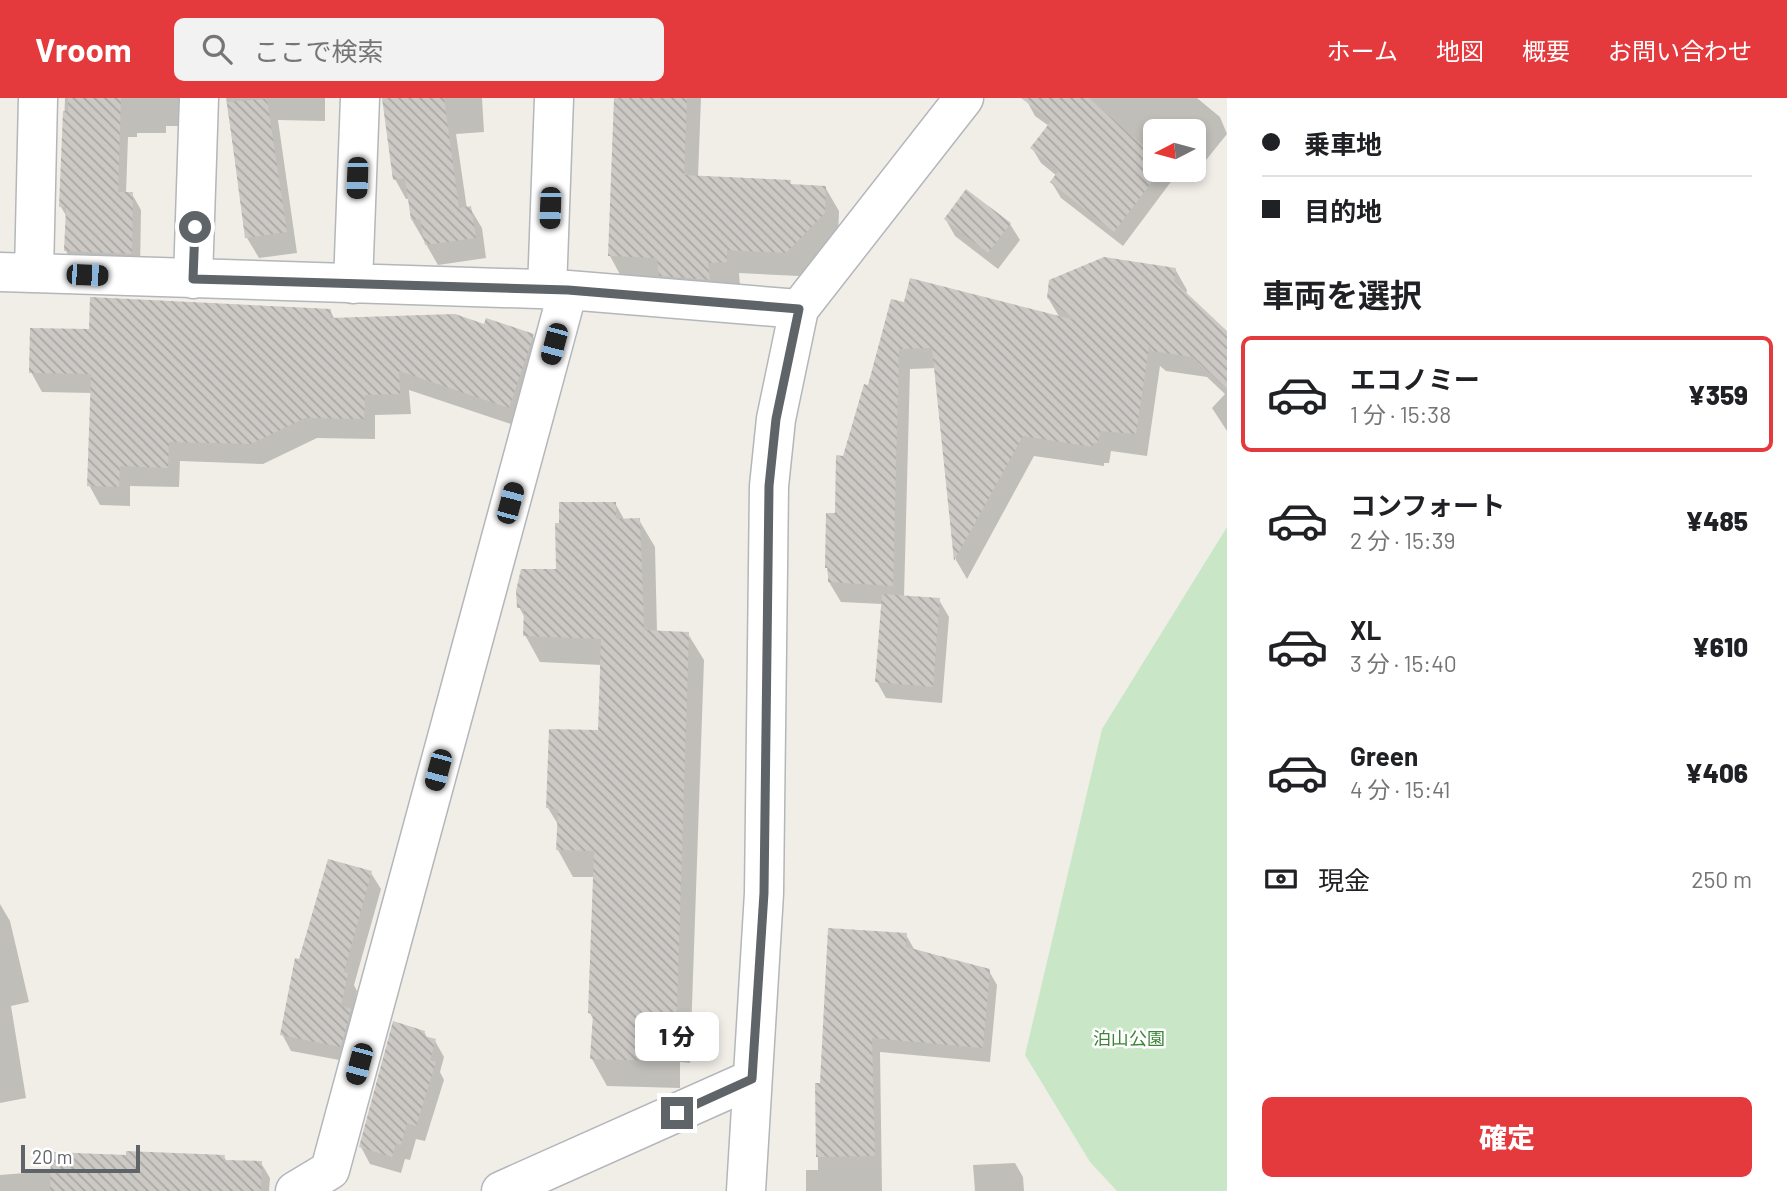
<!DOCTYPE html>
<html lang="ja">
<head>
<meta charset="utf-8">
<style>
	:root { --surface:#fff; --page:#f2f2f2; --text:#202124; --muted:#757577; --line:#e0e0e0; --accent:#e53a3d }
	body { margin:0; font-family:Barlow,"Noto Sans JP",sans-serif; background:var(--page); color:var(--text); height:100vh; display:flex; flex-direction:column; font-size:26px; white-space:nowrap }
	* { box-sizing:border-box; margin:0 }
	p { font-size:23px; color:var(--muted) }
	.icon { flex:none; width:38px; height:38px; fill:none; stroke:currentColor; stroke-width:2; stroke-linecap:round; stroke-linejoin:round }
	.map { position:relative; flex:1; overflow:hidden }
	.sheet { display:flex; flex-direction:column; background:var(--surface); width:560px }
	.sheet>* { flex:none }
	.top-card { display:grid; align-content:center; height:154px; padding:0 35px; background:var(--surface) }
	.needle { width:46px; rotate:264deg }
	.controls { position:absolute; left:1143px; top:21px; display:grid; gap:14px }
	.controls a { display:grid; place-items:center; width:63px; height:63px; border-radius:10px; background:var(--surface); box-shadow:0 4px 10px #0003; font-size:35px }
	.scale { position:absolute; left:21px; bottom:18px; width:119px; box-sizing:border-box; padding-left:7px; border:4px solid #5f6468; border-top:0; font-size:19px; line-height:24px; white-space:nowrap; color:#5f6468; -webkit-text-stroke:5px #fff; paint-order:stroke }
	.end { position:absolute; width:32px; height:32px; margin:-16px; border:9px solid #5f6468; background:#fff; box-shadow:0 0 0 4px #fff }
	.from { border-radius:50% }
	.bubble { position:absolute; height:49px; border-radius:10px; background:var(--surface); box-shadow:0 4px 10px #0003; font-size:23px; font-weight:800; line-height:49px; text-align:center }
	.car { position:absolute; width:21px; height:42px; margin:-21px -10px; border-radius:9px; box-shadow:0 0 5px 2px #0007; background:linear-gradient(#222 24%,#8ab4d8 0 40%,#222 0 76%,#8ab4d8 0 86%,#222 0) }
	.top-card b { display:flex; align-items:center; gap:24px; height:66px; font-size:26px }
	.top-card b+b { border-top:2px solid var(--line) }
	.top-card i { width:18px; height:18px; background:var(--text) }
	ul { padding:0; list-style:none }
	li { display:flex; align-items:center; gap:21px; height:116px; margin:0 14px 10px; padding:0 21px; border:4px solid transparent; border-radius:10px }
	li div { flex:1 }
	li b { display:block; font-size:26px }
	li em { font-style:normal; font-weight:800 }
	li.active { border-color:var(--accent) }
	li>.icon { width:63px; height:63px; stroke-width:1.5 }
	h2 { padding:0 35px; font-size:32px; line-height:84px }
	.pay { display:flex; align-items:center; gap:18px; height:77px; padding:0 35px; font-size:26px }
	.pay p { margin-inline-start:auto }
	.button { display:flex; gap:14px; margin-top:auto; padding:14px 35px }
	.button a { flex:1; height:80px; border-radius:10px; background:var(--accent); color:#fff; font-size:28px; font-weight:800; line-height:80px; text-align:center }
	header { display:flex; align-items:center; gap:42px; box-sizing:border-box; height:98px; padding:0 35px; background:var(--accent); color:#fff }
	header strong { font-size:33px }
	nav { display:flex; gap:38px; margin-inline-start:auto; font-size:24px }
	.search { width:490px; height:63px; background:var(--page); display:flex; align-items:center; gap:18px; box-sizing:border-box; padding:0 24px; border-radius:10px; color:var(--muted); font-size:26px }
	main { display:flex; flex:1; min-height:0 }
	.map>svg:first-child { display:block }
	.park { fill:#c9e7c6 }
	.shadow { fill:#0003; fill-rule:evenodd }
	.building { fill:url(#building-back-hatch) }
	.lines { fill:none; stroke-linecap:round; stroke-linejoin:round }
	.minor-casing { stroke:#b3b6ba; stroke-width:41 }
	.minor { stroke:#fff; stroke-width:38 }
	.route { stroke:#5f6468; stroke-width:9 }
	.labels { text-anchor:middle; stroke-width:5; stroke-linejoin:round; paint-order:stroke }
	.park-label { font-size:18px; fill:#3c8539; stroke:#fff }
</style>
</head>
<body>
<header>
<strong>Vroom</strong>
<div class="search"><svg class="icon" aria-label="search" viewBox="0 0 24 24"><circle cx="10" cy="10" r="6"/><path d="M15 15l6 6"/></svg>ここで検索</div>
<nav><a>ホーム</a><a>地図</a><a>概要</a><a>お問い合わせ</a></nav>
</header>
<main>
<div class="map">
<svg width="1227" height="1093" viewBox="0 0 1227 1093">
	<defs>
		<pattern id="building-back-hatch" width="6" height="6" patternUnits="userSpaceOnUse" patternTransform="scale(1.75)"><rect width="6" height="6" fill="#ccc9c5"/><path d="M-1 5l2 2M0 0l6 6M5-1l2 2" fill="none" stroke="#a9a7a4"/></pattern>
	</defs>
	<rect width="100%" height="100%" fill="#f1eee8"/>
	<path class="park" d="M1227,429V1093H1117L1090,1064L1025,957L1102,631Z"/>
	<path class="shadow" d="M65,0H186L185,28H166V35H137V39H128L126,96H132L141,112L140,172L75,169L66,153L67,119L61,109Z
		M226,0H325V23L278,22L297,155L259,160L247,140Z
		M384,0H482L484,34L456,36L467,111L470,110L482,130L486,160L438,167L412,122L409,101H406L395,81Z
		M616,0H701L698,79L790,84L792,88L825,89L839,113L838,139L799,178L739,175L740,188L623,182L610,158Z
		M1029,0H1197L1220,19L1227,36L1190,82L1179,73L1123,148L1061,100L1052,85L1057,78L1041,65L1032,50L1049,28L1035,18L1027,3ZM1155,33H1194V72H1155Z
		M946,122L1010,126L1020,142L998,171L955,138Z
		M1175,171L1187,192L1186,197L1227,236V333L1212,310L1225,296L1207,279L1166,273L1160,268L1147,358L1111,353L1109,365H1104V368L1034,358L967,481L956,462L936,270L910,271L904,499L939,502L949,519L942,605L886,600L877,584L882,506L841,504L829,484L827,470L844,359L870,289L906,206L1060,220L1048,200Z
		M330,212L335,222L485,228L532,237L544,257L520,329L409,292L411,316L375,317V341L317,340L263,366L180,363L179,389L130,388V408L100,407L89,387L92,295L42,294L31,274L90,232Z
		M615,405L625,423L639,422L655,449L657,534L688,536L704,562L690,965L680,964V990L607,988L592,961L594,923L590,915L595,779H573L558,752L559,728L548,710L599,634L602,567L540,564L525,537V520L519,509L558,473Z
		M371,775L381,791L354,887L357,893L352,916L359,929L350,964L291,953L282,936L300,863Z
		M0,806L10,823L29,904L11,908L26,1000L0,1005Z
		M906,837L914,851L989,873L997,887L990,964L880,954L882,1093H806V1072H818L817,987H822Z
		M424,934L428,941L435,943L444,959L440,974L444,982L425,1043L416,1041L410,1062L405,1061L401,1075L370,1066L361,1049Z
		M224,1059L227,1064L261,1065L270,1080L269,1093H0V1077Z
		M1015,1065L1023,1079L1024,1093H975L973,1067Z"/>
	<path class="building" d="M68,0H121L118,94H133L132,156L64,153L66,109H59L63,13H68Z
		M382,0H444L459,110L471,108L476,140L425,147L420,121L411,122L405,80L393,82Z
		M614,0H687L684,77L791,82L790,86L826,88L825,115L786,155L727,152V164L708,165L710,182L659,178L657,160L608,158Z
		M1021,0H1089L1155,58V72H1161L1114,134L1050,84L1059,72L1030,50L1051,23Z
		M267,1L287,134L245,140L227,4Z
		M966,91L1011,125L988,155L944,121Z
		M1104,159L1176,170L1174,183L1227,233V291L1193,259L1152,253L1149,249L1136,336L1100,333L1098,345H1093V349L1023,338L954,463L932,250L899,251L893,488L828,484V470H825L826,415H835L836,357L843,358L864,286L868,287L891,201L904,204L910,180L1075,222L1047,200L1049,182Z
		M90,199L331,211L330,220L455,216L484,226L486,220L534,236L509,310L399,273L400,296L365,297L364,321L305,320L251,346L169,344L168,370L120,368L119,389L87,388L91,276L29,275L30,230L89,231Z
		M559,404H616V421L640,420L644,532L689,534L676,939L665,938V963L590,961L593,916L588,915L594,753L556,752L558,711L546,710L549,631L598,632L601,541L523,538L524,510H517L516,493L521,471H556L555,425H559Z
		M882,496L940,500L933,589L875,584Z
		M328,761L372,773L344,874L348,875L341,908L351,911L341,949L280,937L295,860L299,861Z
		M828,830L907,835L906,849L990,871L983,950L872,940L875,1058L816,1059L815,985H820Z
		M393,923L425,933L424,938L436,941L430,962L436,964L416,1028L407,1025L401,1047L396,1045L392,1059L359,1049Z
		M126,1053L225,1057L224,1062L262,1063L261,1093H50L51,1054L126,1057Z"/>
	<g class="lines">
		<g class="minor-casing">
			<path id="minor" d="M0,174L568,192L799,211
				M34,175L38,0
				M193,181L199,0
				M353,186L360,0
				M547,192L554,0
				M295,1093L330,1072L568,192
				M501,1093L752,981
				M746,1093L764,795L769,388L776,321L799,211L964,0"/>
		</g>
		<use href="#minor" class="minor"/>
	</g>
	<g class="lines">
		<path class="route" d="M195,129L193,181L568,192L799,211L776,321L769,388L764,795L752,981L677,1015"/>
	</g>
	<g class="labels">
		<g class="park-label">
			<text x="1129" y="947">泊山公園</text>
		</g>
	</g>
</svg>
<div class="controls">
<a><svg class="needle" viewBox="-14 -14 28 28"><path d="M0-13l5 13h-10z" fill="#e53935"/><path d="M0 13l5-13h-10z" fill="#757577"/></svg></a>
</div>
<div class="scale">20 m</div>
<i class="end from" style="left:195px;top:129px"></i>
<i class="end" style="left:677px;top:1015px"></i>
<div class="bubble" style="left:635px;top:914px;width:84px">1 分</div>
<i class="car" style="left:357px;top:80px;rotate:182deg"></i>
<i class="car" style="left:550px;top:110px;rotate:182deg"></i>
<i class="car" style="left:87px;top:177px;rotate:92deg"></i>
<i class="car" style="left:554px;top:246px;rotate:195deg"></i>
<i class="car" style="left:510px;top:405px;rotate:15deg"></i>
<i class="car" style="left:438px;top:672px;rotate:195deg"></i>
<i class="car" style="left:359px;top:966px;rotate:195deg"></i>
</div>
<section class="sheet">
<div class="top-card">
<b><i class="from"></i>乗車地</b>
<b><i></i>目的地</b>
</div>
<h2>車両を選択</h2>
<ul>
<li class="active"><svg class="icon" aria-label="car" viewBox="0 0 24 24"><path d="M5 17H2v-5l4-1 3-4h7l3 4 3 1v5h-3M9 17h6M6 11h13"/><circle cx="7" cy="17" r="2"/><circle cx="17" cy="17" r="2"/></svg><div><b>エコノミー</b><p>1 分 · 15:38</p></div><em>¥359</em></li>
<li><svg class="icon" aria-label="car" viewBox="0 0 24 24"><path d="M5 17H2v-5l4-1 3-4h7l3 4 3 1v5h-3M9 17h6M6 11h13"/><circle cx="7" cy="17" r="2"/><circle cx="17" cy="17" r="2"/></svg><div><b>コンフォート</b><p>2 分 · 15:39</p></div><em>¥485</em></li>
<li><svg class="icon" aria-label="car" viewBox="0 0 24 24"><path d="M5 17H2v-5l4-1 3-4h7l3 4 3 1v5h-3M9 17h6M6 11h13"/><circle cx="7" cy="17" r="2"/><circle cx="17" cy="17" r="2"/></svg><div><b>XL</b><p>3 分 · 15:40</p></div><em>¥610</em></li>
<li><svg class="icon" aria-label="car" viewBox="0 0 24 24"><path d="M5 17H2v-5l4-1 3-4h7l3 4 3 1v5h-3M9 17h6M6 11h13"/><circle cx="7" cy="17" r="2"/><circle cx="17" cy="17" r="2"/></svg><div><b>Green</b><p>4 分 · 15:41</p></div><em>¥406</em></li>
</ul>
<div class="pay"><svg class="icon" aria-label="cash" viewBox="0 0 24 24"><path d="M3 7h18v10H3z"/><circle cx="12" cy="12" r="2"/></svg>現金<p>250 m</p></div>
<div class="button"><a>確定</a></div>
</section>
</main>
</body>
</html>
